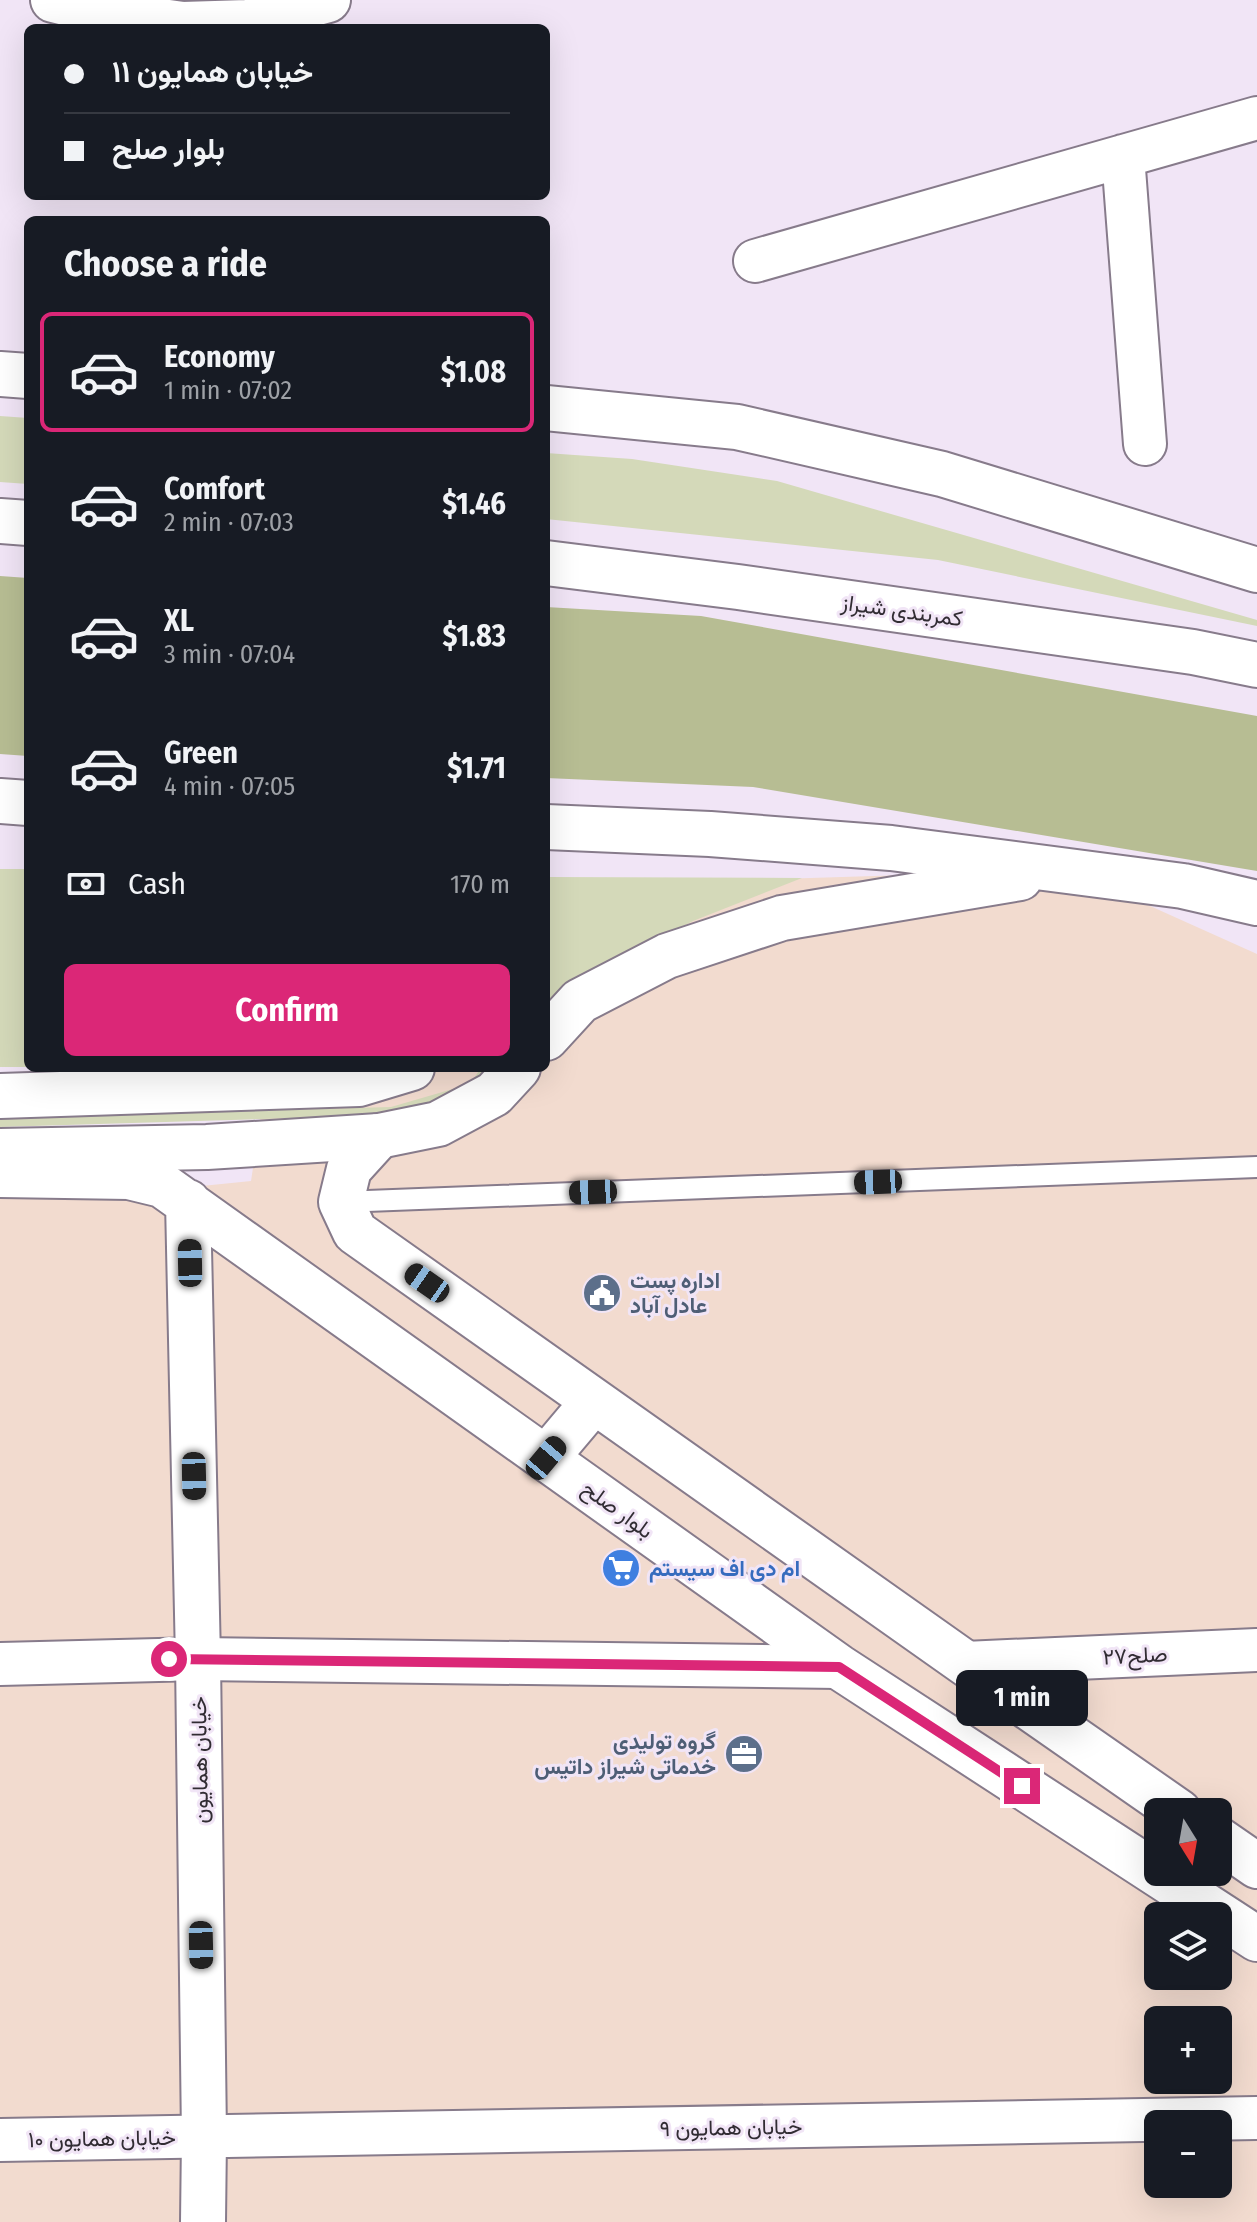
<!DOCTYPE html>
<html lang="en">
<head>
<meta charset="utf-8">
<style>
	:root { --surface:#171b24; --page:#242831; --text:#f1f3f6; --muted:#9ea1a6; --line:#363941; --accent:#db2777 }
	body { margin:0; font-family:"Fira Sans Condensed",Vazirmatn,sans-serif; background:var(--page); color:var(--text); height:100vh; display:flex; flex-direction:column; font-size:30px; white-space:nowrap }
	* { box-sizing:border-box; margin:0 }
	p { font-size:26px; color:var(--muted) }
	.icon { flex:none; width:44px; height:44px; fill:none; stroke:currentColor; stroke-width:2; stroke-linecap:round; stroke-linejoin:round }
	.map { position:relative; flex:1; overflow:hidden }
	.side { position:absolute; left:24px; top:216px; width:526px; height:856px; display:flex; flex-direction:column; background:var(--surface); border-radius:12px; box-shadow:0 8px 32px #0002 }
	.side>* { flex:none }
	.hud { position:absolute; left:24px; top:24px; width:526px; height:176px; border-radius:12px; box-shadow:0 8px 32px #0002; display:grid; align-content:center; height:176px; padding:0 40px; background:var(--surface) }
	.needle { width:52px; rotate:169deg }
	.fabs { position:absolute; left:1144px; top:1798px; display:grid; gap:16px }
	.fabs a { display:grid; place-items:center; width:88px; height:88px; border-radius:12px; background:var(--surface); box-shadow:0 8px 32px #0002; font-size:40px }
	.end { position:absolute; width:36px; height:36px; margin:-18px; border:10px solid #db2777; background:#fff; box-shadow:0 0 0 4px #fff }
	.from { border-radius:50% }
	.bubble { position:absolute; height:56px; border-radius:12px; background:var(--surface); box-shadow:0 8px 32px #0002; font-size:26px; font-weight:700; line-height:56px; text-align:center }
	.car { position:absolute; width:24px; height:48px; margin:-24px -12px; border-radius:10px; box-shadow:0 0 6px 2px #0007; background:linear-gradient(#222 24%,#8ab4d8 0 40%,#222 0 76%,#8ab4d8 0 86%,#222 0) }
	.hud b { display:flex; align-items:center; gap:28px; height:76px; font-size:30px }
	.hud b+b { border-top:2px solid var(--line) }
	.hud i { width:20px; height:20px; background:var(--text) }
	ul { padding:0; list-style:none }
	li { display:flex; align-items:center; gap:24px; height:120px; margin:0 16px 12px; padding:0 24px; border:4px solid transparent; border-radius:12px }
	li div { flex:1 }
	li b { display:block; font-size:30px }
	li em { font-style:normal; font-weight:700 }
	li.selected { border-color:var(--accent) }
	li>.icon { width:72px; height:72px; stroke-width:1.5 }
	h2 { padding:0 40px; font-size:36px; line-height:96px }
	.pay { display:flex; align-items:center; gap:20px; height:88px; padding:0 40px; font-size:30px }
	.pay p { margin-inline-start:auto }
	.button { display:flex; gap:16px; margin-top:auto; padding:16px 40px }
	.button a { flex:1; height:92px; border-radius:12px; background:var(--accent); color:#fff; font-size:32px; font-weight:700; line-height:92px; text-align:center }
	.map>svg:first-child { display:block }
	.commercial { fill:#f2dbcf; fill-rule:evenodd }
	.green { fill:#d4d9b9 }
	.forest { fill:#b7bd93 }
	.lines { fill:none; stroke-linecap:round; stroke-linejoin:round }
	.lane-casing { stroke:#877b8b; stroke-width:24 }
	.street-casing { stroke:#877b8b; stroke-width:46 }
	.secondary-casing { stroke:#877b8b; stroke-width:48 }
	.highway-casing { stroke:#877b8b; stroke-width:48 }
	.lane { stroke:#fff; stroke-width:20 }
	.street { stroke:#fff; stroke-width:42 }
	.secondary { stroke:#fff; stroke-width:44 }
	.highway { stroke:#fff; stroke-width:44 }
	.route { stroke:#db2777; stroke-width:10 }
	.labels { text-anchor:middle; stroke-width:6; stroke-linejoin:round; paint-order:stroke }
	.street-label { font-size:22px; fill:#312c33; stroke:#f1e5f6 }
	.service-label { font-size:22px; font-weight:bold; fill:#4e5e75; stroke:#f1e5f6; text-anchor:start }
	.shop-label { font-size:22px; font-weight:bold; fill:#366cbe; stroke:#f1e5f6; text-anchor:start }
</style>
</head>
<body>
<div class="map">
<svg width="1257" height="2222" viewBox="0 0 1257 2222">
	<rect width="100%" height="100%" fill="#f1e5f6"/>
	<path class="commercial" d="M1070,870L1257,954V2222H0V1186L192,1187L251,1181L263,1102L272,1068H546V886ZM1158,1812H1218V1872H1158ZM1158,1916H1218V1976H1158ZM1158,2020H1218V2080H1158ZM1158,2124H1218V2184H1158Z"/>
	<path class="green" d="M0,416L28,418V484L0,482Z
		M546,453L632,459L777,481L1257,620V626L938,560L546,519Z
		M0,869H28V1067H0Z
		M546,877L802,878L693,921L593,973L546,1014Z
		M481,1068H495L425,1114L0,1127V1118L391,1107L470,1084Z"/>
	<path class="forest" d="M0,576L28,578V756L0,754Z
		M546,607L701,616L1257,716V871L753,787L546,778Z"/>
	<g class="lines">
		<g class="lane-casing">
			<path id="lane" d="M341,1202L1257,1167"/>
		</g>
		<g class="street-casing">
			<path id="street" d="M1123,156L1145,444
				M755,261L1257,118
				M965,1663L1257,1650
				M0,1664L198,1659L839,1667
				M0,2140L1257,2118"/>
		</g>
		<g class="secondary-casing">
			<path id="secondary" d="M53,0L109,14L183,24L248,22L328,0
				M379,1136L349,1169L341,1202L355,1232L965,1663L1179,1812
				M0,1175L129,1177L162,1185L839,1667L1257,1939
				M188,1202L198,1659L204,2137L203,2222
				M546,1458L594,1401
				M1218,1839L1257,1866"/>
		</g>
		<g class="highway-casing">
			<path id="highway" d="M0,374L28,376
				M546,408L737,427L942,474L1257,570
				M0,521L28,523
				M546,563L738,587L1193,652L1257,665
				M0,801L28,803
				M546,827L710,834L891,848L1183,886L1257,903
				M546,1038L580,1001L667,956L782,918L1020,878
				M0,1096L359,1084L412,1068
				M0,1151L207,1147L379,1136L438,1124L494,1094L518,1068"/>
		</g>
		<use href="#lane" class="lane"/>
		<use href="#street" class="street"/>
		<use href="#secondary" class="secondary"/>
		<use href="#highway" class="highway"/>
	</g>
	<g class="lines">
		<path class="route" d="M169,1659L839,1667L1022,1786"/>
	</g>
	<defs>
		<g id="civic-disc" transform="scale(2)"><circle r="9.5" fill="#5c6f8a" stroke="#f1e5f6"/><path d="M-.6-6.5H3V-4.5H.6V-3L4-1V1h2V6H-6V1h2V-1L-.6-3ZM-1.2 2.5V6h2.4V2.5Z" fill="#fff"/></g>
		<g id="supermarket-disc" transform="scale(2)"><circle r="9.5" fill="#3f7fe0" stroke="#f1e5f6"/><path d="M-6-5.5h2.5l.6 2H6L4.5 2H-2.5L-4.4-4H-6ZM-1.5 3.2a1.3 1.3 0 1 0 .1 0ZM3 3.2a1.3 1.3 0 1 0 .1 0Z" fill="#fff"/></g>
		<g id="office-disc" transform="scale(2)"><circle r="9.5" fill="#5c6f8a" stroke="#f1e5f6"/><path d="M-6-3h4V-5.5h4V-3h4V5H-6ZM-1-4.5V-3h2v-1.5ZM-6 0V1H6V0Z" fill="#fff"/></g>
	</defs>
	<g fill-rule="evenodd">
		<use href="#civic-disc" x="602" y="1293"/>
		<use href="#supermarket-disc" x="621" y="1568"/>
		<use href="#office-disc" x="744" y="1754"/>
	</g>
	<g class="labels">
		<g class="street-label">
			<text transform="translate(902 610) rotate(8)" y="8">کمربندی شیراز</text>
			<text transform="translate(618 1509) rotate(36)" y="8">بلوار صلح</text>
			<text transform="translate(1135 1655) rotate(-3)" y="8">صلح۲۷</text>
			<text transform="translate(199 1760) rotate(-91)" y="8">خیابان همایون</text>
			<text transform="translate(731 2127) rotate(-1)" y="8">خیابان همایون ۹</text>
			<text transform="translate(102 2138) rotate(-1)" y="8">خیابان همایون ۱۰</text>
		</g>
		<g class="service-label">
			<text x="630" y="1288">اداره پست<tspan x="630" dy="25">عادل آباد</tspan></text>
			<text x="716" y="1749" text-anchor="end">گروه تولیدی<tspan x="716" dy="25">خدماتی شیراز داتیس</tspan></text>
		</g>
		<g class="shop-label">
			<text x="649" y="1576">ام دی اف سیستم</text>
		</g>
	</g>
</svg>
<div class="fabs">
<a><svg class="needle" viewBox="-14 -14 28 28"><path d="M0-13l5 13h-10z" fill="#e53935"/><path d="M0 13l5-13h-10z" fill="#9ea1a6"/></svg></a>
<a><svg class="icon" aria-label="layers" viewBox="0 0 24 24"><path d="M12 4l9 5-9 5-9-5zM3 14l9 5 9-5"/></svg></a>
<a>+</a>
<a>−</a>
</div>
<i class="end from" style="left:169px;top:1659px"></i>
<i class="end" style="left:1022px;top:1786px"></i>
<div class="bubble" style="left:956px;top:1670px;width:132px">1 min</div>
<i class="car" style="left:878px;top:1182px;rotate:268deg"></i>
<i class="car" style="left:593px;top:1192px;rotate:268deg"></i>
<i class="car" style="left:190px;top:1263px;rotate:359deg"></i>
<i class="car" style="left:427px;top:1283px;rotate:305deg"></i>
<i class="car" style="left:546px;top:1458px;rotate:40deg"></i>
<i class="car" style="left:194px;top:1476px;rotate:179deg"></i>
<i class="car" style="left:201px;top:1945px;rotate:179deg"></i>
<div class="hud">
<b><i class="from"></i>خیابان همایون ۱۱</b>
<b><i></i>بلوار صلح</b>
</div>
<section class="side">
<h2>Choose a ride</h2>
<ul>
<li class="selected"><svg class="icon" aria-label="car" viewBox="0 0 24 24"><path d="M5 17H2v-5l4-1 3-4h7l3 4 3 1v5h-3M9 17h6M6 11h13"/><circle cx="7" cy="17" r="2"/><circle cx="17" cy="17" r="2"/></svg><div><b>Economy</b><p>1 min · 07:02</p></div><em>$1.08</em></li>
<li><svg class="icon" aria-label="car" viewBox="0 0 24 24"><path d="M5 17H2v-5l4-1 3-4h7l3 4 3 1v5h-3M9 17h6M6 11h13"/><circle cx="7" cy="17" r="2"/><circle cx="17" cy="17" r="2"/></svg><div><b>Comfort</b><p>2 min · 07:03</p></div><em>$1.46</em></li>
<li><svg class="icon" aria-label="car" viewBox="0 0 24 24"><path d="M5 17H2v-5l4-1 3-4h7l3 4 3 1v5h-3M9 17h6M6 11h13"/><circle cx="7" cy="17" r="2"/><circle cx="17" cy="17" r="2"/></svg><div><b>XL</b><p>3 min · 07:04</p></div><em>$1.83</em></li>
<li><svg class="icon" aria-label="car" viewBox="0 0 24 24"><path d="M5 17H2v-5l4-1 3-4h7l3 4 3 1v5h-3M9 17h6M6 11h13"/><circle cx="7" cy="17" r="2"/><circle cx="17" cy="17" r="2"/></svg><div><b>Green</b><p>4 min · 07:05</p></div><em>$1.71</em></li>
</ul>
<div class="pay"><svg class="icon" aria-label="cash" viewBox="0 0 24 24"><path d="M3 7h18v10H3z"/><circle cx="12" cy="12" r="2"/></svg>Cash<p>170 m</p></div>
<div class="button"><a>Confirm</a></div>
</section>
</div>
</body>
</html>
